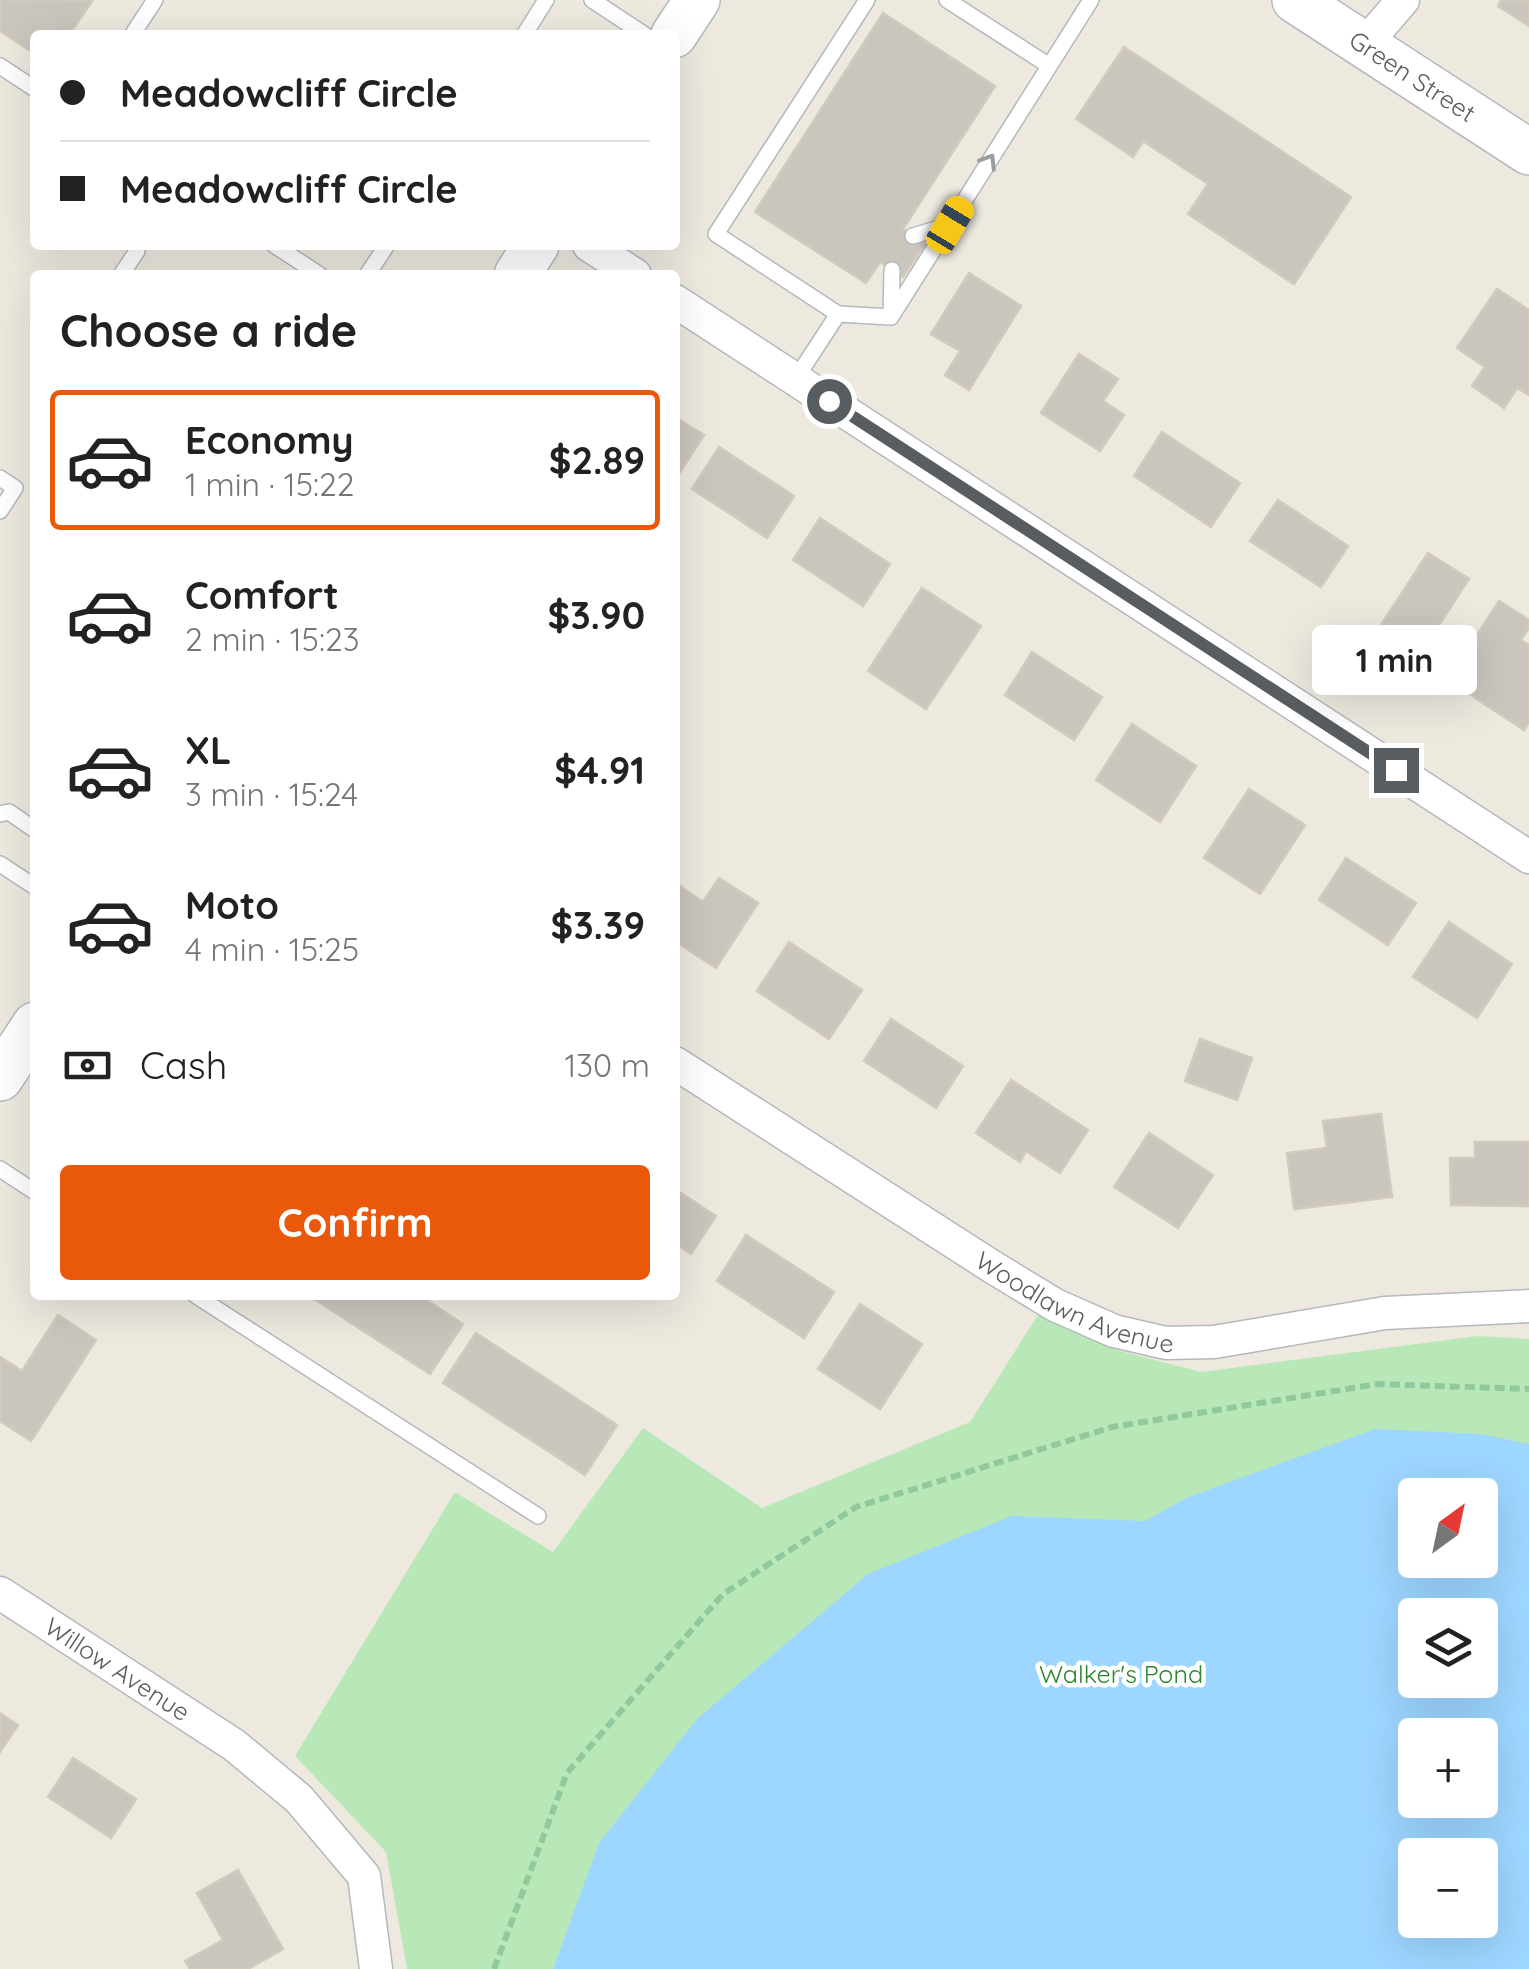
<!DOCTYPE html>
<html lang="en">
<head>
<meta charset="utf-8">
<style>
	:root { --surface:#fff; --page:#f2f2f2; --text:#222; --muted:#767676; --line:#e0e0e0; --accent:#ea580c }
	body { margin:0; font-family:Quicksand,sans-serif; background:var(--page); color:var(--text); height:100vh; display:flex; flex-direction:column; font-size:38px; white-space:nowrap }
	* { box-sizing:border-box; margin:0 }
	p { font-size:32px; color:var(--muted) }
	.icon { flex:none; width:55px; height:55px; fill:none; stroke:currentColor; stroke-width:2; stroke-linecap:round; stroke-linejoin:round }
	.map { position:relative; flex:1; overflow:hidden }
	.drawer { position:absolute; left:30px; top:270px; width:650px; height:1030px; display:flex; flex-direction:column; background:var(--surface); border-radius:10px; box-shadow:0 10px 40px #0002 }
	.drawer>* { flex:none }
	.top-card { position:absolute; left:30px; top:30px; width:650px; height:220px; border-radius:10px; box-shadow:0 10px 40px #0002; display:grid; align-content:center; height:220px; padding:0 30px; background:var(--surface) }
	.needle { width:65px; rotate:33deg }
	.controls { position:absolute; left:1398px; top:1478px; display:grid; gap:20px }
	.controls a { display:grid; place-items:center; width:100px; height:100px; border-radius:10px; background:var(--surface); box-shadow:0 10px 40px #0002; font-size:50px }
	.end { position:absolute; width:45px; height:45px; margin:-22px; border:12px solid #585d62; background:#fff; box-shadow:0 0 0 5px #fff }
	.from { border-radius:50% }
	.bubble { position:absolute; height:70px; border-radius:10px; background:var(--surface); box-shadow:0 10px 40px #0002; font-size:32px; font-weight:800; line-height:70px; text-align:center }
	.car { position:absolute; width:30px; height:60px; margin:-30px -15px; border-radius:12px; box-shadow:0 0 8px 2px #0007; background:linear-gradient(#f5c518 24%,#345 0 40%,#f5c518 0 76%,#345 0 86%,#f5c518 0) }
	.top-card b { display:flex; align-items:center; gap:35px; height:95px; font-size:38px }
	.top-card b+b { border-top:2px solid var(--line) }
	.top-card i { width:25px; height:25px; background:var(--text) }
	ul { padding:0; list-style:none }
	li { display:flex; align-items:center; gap:30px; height:140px; margin:0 20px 15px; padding:0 10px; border:5px solid transparent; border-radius:10px }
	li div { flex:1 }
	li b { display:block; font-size:38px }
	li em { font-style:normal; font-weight:800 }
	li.current { border-color:var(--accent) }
	li>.icon { width:90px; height:90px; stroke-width:1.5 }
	h2 { padding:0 30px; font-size:45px; line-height:120px }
	.pay { display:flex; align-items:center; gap:25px; height:110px; padding:0 30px; font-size:38px }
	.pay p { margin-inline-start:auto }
	.button { display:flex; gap:20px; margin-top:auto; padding:20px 30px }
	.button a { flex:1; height:115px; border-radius:10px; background:var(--accent); color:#fff; font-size:40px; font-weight:800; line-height:115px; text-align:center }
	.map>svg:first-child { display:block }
	.green { fill:#b9e8b8; fill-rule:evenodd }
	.water { fill:#9dd6ff; fill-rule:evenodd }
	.building { fill:#cac6be; stroke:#d2cbbd; stroke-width:2.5 }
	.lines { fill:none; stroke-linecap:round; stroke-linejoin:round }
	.lane-casing { stroke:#b5b8be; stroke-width:18 }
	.street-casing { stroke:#b5b8be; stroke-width:35 }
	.secondary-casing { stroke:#b5bac0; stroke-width:48 }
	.path { stroke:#91c99f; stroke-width:6; stroke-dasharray:10 5; stroke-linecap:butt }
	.lane { stroke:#fff; stroke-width:15 }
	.street { stroke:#fff; stroke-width:32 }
	.secondary { stroke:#fff; stroke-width:45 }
	.oneway { stroke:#9b9ea1 }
	.route { stroke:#585d62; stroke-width:12 }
	.labels { text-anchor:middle; stroke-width:9; stroke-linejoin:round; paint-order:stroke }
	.street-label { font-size:25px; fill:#585d62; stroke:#fff }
	.park-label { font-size:25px; fill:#2d852e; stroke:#fff }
</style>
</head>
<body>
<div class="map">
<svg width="1529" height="1969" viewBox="0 0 1529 1969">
	<rect width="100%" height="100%" fill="#ede9df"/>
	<path class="green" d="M1038,1315L1120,1351L1201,1372L1478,1336L1529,1339V1969H407L386,1852L295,1756L455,1492L553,1552L643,1428L762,1508L970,1422ZM1415,1495H1480V1560H1415ZM1415,1615H1480V1680H1415ZM1415,1735H1480V1800H1415ZM1415,1855H1480V1920H1415Z"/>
	<path class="water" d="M1375,1429L1480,1434L1529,1444V1969H553L599,1843L697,1719L868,1574L1012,1516L1145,1521L1186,1498ZM1415,1495H1480V1560H1415ZM1415,1615H1480V1680H1415ZM1415,1735H1480V1800H1415ZM1415,1855H1480V1920H1415Z"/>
	<path class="building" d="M0,0H93L69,35H35V54L0,31Z
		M1501,0H1529V26L1498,6Z
		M883,13L995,86L903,229L925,244L903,277L880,262L866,283L755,212Z
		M1124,47L1351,197L1294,284L1188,214L1208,184L1143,141L1133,157L1076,119Z
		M969,273L1021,306L969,390L945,375L960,351L931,334Z
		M1497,289L1529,310V395L1517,388L1504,408L1472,386L1485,367L1457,348Z
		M1079,354L1118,379L1103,401L1124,415L1100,451L1041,413Z
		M675,417L704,435L675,480Z
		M1162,432L1240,483L1211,527L1134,476Z
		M719,447L794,496L767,538L692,489Z
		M1278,500L1348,546L1321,587L1250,541Z
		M820,518L890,564L863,606L793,560Z
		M1428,553L1469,579L1420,654L1379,628Z
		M922,588L981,626L926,709L868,671Z
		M1499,601L1529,620V628L1521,640L1529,645V722L1524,730L1448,680Z
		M1032,652L1102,697L1074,740L1005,695Z
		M1132,724L1196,766L1160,822L1096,780Z
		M1249,789L1305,825L1260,894L1204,858Z
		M1346,858L1416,903L1388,945L1319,900Z
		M719,878L758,903L716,968L675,941V894L680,886L703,902Z
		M1449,922L1512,964L1477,1018L1413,977Z
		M789,942L862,990L829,1039L757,991Z
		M891,1019L963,1066L936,1108L864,1061Z
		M1200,1039L1252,1058L1237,1100L1185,1081Z
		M1011,1080L1088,1130L1060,1173L1026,1151L1020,1162L976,1133Z
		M1381,1114L1392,1197L1294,1209L1287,1153L1327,1148L1323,1121Z
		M1149,1133L1213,1175L1178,1228L1114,1187Z
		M1475,1142H1529V1206L1451,1205L1450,1158H1475Z
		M675,1189L716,1216L691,1254L675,1243Z
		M746,1235L834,1292L804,1338L717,1281Z
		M308,1295H419L463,1324L430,1374Z
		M860,1304L922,1344L880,1409L818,1369Z
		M58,1315L96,1340L31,1441L0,1421V1357L22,1371Z
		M476,1333L617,1425L585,1475L443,1383Z
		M0,1713L18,1725L0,1752Z
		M73,1758L136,1799L111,1838L48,1797Z
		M238,1870L283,1949L248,1969H190L185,1961L223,1940L197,1893Z"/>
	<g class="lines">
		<g class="lane-casing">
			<path id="lane" d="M592,0L645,35
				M947,0L1048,65
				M132,35L155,0
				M524,35L546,0
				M0,66L35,89
				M913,236L949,225
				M274,245L320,275
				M121,275L137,251
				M367,275L387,245
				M891,313L892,270
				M838,314L891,317L1091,0
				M795,380L838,314L716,234L867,0
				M0,478L15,488L0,511
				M0,814L9,812L35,830
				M0,864L35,887
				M0,1169L35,1192
				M195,1295L538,1516"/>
		</g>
		<g class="street-casing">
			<g id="street">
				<path d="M1365,44L1403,0"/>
				<path d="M589,245L635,275"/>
				<path d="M675,301L1529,857"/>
				<path id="s1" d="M675,1063L991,1266L1055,1305L1114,1331L1166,1343L1214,1342L1385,1313L1529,1306"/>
				<path id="s2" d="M0,1593L234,1745L299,1799L364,1876L376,1969"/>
			</g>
		</g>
		<g class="secondary-casing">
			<g id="secondary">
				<path id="s3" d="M1295,0L1529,152"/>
				<path d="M674,35L697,0"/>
				<path d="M517,275L536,245"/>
				<path d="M0,1078L35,1025"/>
			</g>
		</g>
		<path class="path" d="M494,1969L567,1773L723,1594L856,1507L1112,1427L1378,1384L1529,1389"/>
		<use href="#lane" class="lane"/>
		<use href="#street" class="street"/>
		<use href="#secondary" class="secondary"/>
	</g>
	<defs><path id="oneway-chevron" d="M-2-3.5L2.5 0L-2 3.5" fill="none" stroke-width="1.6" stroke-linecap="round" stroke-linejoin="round" transform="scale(2.5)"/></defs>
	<use class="oneway" href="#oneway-chevron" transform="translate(989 161) rotate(-58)"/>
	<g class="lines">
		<path class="route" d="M829,401L1396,770"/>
	</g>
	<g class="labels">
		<g class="street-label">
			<text dy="9" stroke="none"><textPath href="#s3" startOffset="140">Green Street</textPath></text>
			<text dy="9" stroke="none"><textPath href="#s1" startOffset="468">Woodlawn Avenue</textPath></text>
			<text dy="9" stroke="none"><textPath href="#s2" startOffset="140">Willow Avenue</textPath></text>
		</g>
		<g class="park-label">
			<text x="1121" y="1683">Walker's Pond</text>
		</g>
	</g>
</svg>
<div class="controls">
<a><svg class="needle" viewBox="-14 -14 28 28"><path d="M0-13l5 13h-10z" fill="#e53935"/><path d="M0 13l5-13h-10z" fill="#767676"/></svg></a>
<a><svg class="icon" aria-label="layers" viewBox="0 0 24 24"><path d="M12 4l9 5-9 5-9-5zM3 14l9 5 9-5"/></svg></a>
<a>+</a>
<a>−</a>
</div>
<i class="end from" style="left:829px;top:401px"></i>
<i class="end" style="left:1396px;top:770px"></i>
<div class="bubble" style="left:1312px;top:625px;width:165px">1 min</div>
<i class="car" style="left:950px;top:225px;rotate:31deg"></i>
<div class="top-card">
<b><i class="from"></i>Meadowcliff Circle</b>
<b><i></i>Meadowcliff Circle</b>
</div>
<section class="drawer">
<h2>Choose a ride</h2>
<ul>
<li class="current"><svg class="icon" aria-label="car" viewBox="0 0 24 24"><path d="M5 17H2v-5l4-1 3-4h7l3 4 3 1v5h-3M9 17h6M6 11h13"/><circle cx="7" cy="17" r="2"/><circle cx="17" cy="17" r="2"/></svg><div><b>Economy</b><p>1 min · 15:22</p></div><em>$2.89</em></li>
<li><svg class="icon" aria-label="car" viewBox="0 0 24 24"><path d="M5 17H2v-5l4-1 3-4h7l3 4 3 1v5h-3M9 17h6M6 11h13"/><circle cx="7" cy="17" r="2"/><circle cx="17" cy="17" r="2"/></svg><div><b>Comfort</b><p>2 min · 15:23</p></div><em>$3.90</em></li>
<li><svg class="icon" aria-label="car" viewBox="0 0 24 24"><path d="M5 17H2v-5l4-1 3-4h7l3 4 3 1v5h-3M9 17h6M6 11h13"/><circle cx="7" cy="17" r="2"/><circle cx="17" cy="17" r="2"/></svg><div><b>XL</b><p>3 min · 15:24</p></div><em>$4.91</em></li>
<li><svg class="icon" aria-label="car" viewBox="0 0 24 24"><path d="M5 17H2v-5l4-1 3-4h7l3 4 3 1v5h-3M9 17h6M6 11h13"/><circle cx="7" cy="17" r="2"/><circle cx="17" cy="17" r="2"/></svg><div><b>Moto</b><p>4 min · 15:25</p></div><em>$3.39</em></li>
</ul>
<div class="pay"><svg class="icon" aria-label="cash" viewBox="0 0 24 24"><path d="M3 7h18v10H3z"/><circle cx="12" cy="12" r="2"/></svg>Cash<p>130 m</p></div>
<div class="button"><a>Confirm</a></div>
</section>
</div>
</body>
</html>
